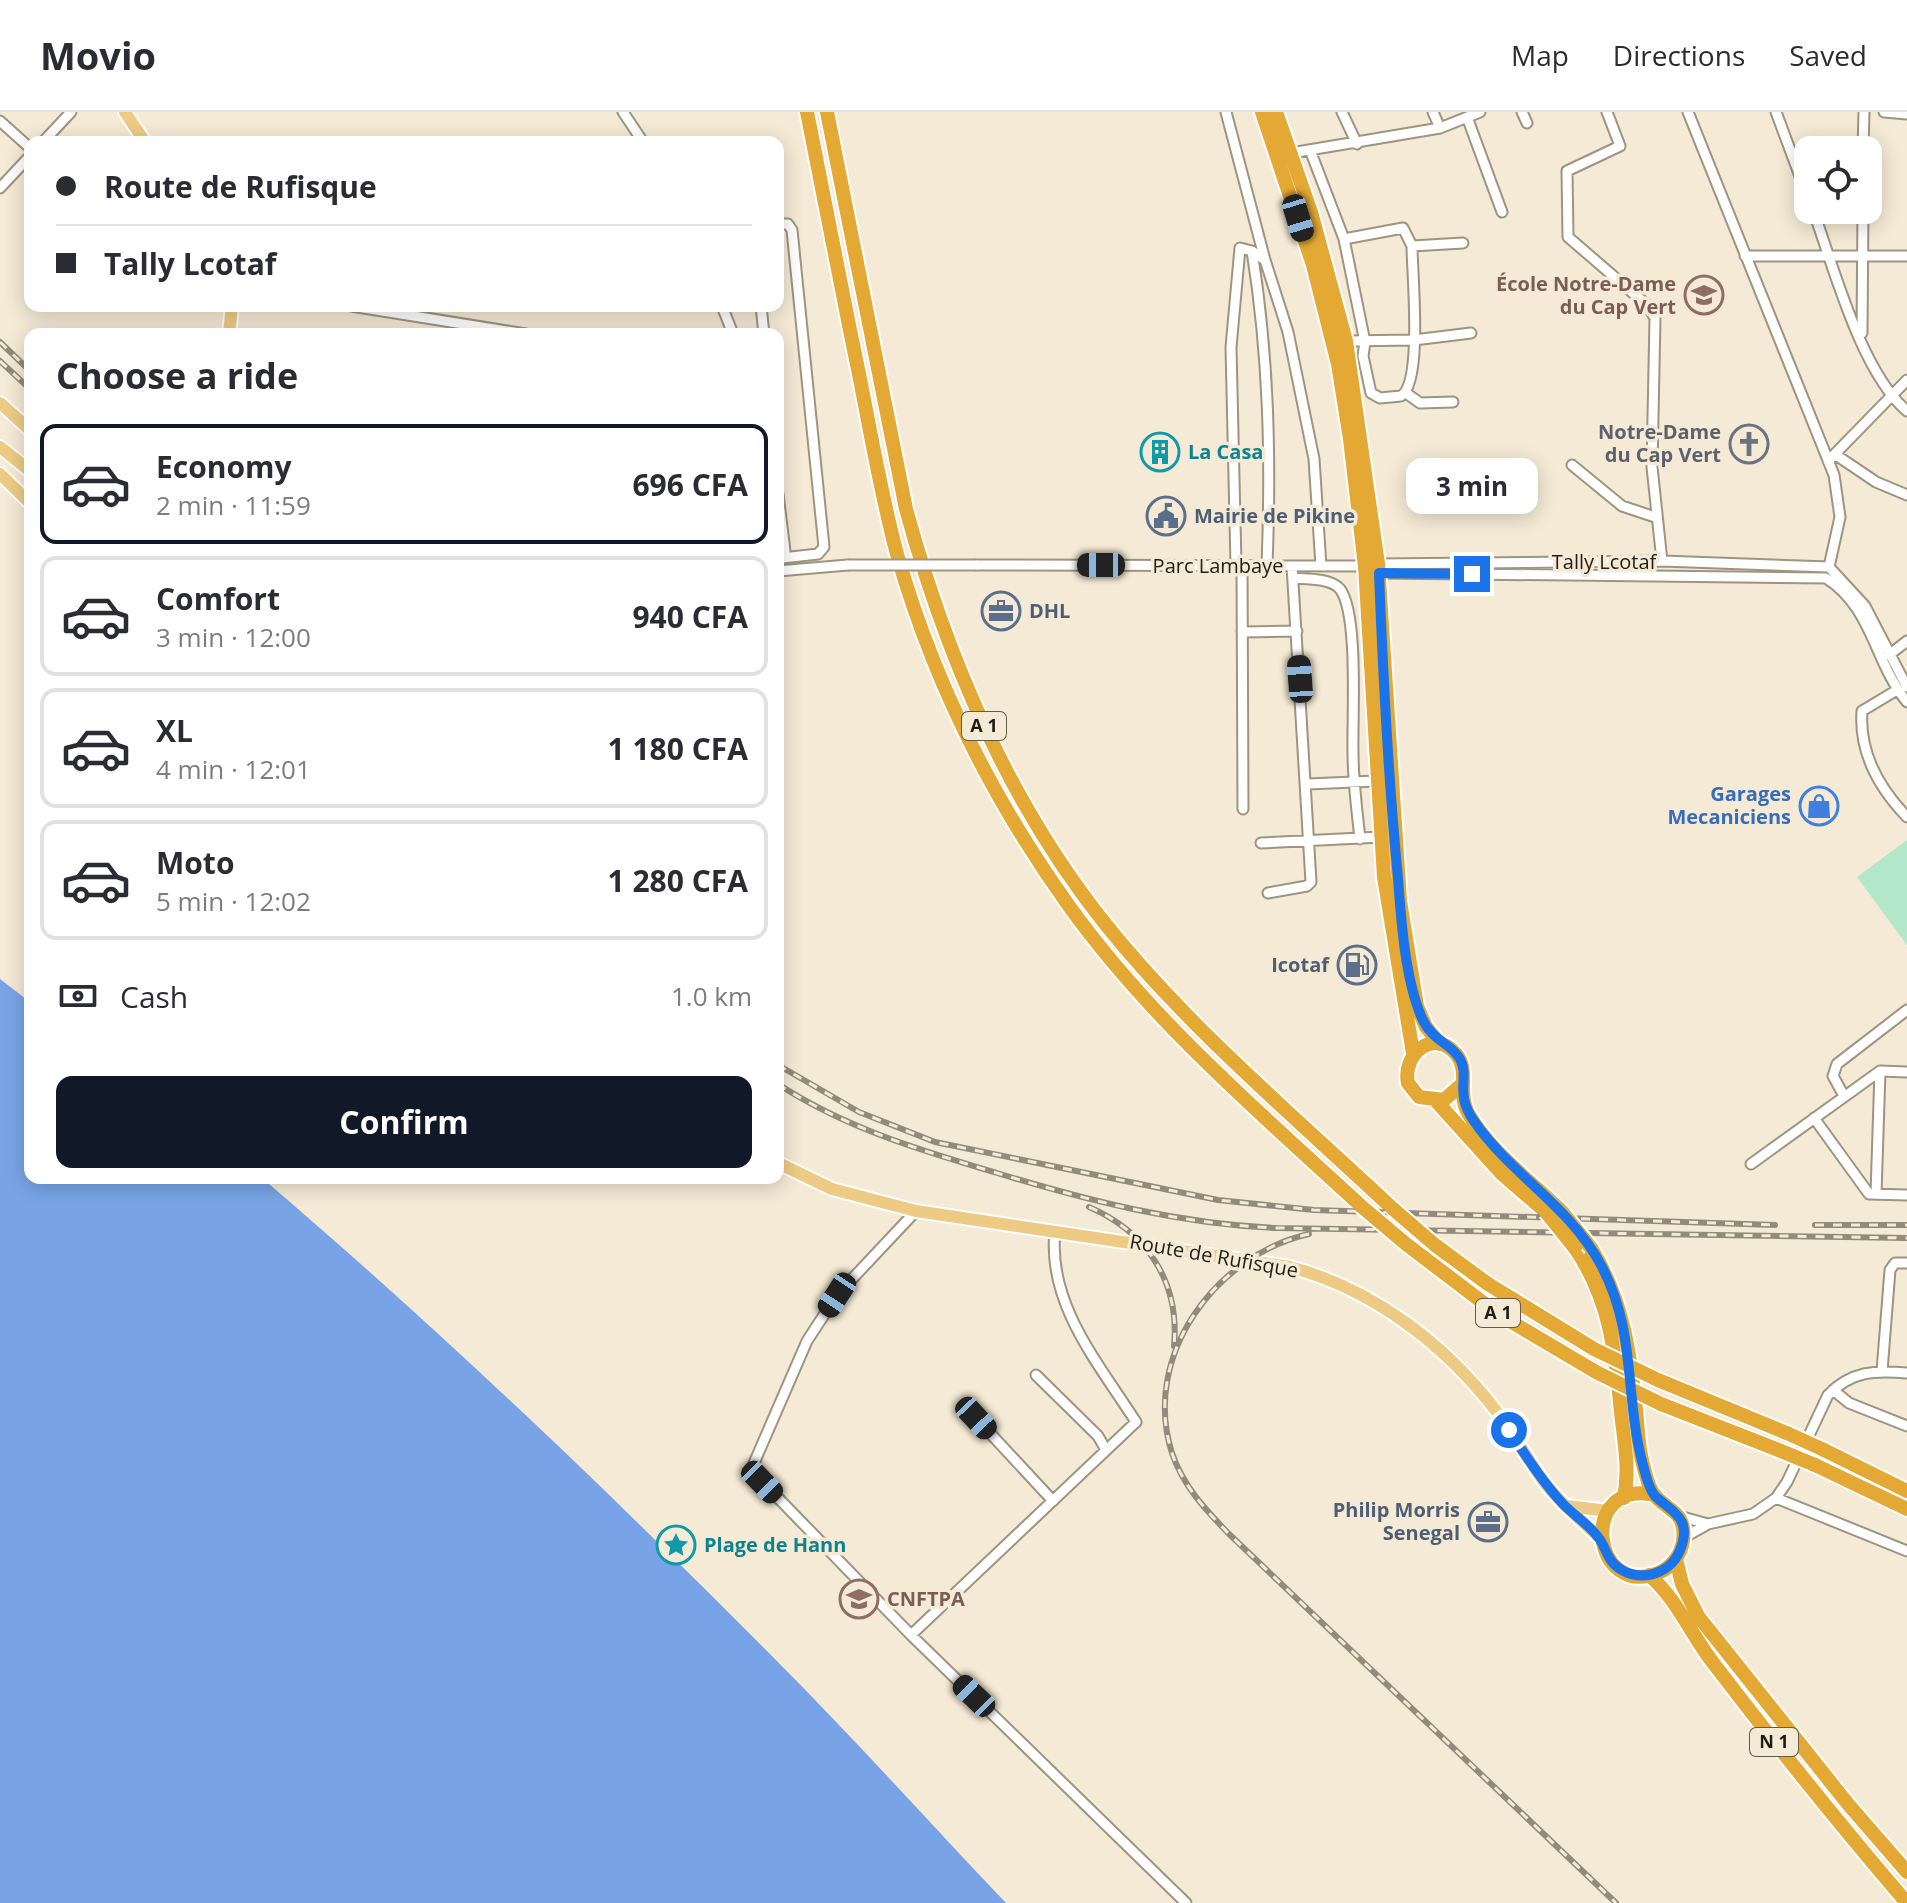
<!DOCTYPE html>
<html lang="en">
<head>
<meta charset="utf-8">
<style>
	:root { --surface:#fff; --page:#f2f2f3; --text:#2b2b33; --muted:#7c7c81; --line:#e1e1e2; --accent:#111827 }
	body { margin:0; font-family:"Open Sans",sans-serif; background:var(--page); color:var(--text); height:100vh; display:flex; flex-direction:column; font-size:30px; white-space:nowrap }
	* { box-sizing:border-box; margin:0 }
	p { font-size:26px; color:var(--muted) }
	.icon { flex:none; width:44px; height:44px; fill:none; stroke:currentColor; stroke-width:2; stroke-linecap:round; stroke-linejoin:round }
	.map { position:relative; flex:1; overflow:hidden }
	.details { position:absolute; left:24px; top:216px; width:760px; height:856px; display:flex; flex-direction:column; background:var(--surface); border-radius:16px; box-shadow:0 4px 20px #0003 }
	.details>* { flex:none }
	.guide { position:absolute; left:24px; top:24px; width:760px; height:176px; border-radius:16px; box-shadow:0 4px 20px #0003; display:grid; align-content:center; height:176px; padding:0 32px; background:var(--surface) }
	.tools { position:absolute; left:1794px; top:24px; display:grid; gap:16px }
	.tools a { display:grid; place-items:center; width:88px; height:88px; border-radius:16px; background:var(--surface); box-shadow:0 4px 20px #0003; font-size:40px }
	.end { position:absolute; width:36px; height:36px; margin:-18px; border:10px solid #1a73e8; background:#fff; box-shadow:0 0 0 4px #fff }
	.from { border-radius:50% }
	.bubble { position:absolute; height:56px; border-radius:16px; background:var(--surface); box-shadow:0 4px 20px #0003; font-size:26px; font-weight:700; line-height:56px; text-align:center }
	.car { position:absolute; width:24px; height:48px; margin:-24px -12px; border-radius:10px; box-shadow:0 0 6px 2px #0007; background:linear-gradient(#222 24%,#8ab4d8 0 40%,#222 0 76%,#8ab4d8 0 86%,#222 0) }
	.guide b { display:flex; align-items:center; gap:28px; height:76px; font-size:30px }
	.guide b+b { border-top:2px solid var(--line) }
	.guide i { width:20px; height:20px; background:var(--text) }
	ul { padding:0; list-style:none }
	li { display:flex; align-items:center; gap:24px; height:120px; margin:0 16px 12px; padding:0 16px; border:4px solid var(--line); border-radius:16px }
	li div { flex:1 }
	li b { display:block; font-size:30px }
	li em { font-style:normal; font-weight:700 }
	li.on { border-color:var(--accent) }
	li>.icon { width:72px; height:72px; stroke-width:1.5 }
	h2 { padding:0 32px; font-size:36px; line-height:96px }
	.pay { display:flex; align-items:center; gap:20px; height:88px; padding:0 32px; font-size:30px }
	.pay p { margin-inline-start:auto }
	.primary-button { display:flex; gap:16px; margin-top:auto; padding:16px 32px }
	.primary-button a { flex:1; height:92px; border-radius:16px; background:var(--accent); color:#fff; font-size:32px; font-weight:700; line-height:92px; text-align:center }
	header { display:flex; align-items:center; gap:48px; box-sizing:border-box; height:112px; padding:0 40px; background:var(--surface); border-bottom:2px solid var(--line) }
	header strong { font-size:38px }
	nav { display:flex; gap:44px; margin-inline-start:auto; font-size:28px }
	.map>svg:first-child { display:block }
	.green { fill:#b2e7c9 }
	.water { fill:#78a4e7 }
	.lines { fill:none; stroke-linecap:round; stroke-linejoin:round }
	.minor-casing { stroke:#9e9480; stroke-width:13 }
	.major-casing { stroke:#fff; stroke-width:16 }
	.highway-casing { stroke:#fff; stroke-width:18 }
	.minor { stroke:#fff; stroke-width:9 }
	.major { stroke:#eecb85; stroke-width:12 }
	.highway { stroke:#e3a934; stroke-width:14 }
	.rail-casing { stroke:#928a7c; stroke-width:6 }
	.rail { stroke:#f5ead5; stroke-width:3; stroke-dasharray:9; stroke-linecap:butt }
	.minor-bridge-casing { stroke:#9e9480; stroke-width:13; stroke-linecap:butt }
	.highway-bridge-casing { stroke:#fff; stroke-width:18; stroke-linecap:butt }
	.minor-bridge { stroke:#fff; stroke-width:9 }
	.highway-bridge { stroke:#e3a934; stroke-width:14 }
	.route { stroke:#1a73e8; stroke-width:10 }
	.labels { text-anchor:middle; stroke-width:7; stroke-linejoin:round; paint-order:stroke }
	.shield { fill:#f5ead5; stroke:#615a4f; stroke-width:2 }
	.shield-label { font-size:18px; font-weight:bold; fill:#211d16 }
	.education-label { font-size:20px; font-weight:bold; fill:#785e54; stroke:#f5ead5; text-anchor:end }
	.worship-label { font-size:20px; font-weight:bold; fill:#5b616d; stroke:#f5ead5; text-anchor:end }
	.culture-label { font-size:20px; font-weight:bold; fill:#0d838f; stroke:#f5ead5; text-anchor:start }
	.service-label { font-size:20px; font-weight:bold; fill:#4e5e75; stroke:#f5ead5; text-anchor:start }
	.street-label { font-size:20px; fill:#211d16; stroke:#f5ead5 }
	.shop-label { font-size:20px; font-weight:bold; fill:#366cbe; stroke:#f5ead5; text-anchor:end }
</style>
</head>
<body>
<header>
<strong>Movio</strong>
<nav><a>Map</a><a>Directions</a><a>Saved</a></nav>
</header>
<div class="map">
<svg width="1907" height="1791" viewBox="0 0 1907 1791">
	<rect width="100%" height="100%" fill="#f5ead5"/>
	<path class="green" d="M1907,728V833L1857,765Z"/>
	<path class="water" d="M0,867L30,890V1066H262C438,1216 606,1377 769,1541C850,1622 927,1708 1006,1791H0Z"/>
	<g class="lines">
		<g class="minor-casing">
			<path id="minor" d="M623,0L643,30
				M1226,0L1265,148
				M1342,0L1357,32
				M1433,0L1440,16
				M1522,0L1527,11
				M1607,0L1620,34L1567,59L1568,125L1647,193L1655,206L1652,355L1662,449
				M1688,0L1834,363L1840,405L1829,455
				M1776,0L1808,86
				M1884,0L1907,2
				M1467,5L1502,100
				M0,9L30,36
				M43,30L71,0
				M1310,38L1344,127L1365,230L1363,244L1371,281L1380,286L1401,284C1423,271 1412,161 1412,134L1403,116L1344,127
				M1863,38L1864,0
				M1291,41L1440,16L1480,0
				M0,76L30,44
				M1813,98C1834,156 1861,260 1907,299
				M778,112H788L792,118L824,435L818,442L782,446
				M1412,134L1463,131
				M1252,139L1265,148L1288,220L1314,347L1321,454
				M1745,144H1907
				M351,194L526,222
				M722,194L733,222
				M761,194L764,222
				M1862,221L1863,98
				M1346,229L1414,228L1471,221
				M1406,281L1420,291L1453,290
				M1836,343L1876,370L1907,383
				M1828,349L1907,268
				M1572,353L1622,394L1655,405
				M778,382L785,439L781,446
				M1378,452L1662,449L1829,455
				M976,453L1365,454
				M1236,453L1231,235L1240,136L1252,139C1269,245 1271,347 1267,454
				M1242,453L1243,697
				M1829,455L1865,494L1907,575
				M778,459L848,453
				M1379,461L1826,466C1873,496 1874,550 1907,590
				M1293,466C1307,467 1330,466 1340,477C1359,502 1352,607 1353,641C1353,670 1357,698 1360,727
				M1242,520L1297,519
				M1889,543L1907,529
				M1897,578L1862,599C1859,641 1879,676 1907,705
				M1308,672L1376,669
				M1261,731L1381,725
				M1268,781L1307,774L1311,770L1292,454
				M1844,984L1833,964L1837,952L1907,898
				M1814,1006L1869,1082L1907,1083
				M1751,1052L1880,959L1907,960
				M1876,1082L1880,959
				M916,1099L837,1183L807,1229L751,1358L911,1523L1186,1791
				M1882,1259L1890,1158L1895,1151H1907
				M1036,1263L1098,1324L1106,1338
				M1833,1278L1849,1291L1907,1314
				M976,1306L1053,1389
				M1776,1386L1907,1439
				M1679,1404L1708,1412
				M1683,1426L1708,1412L1753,1402L1776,1386L1787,1370L1828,1283C1851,1259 1875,1258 1907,1261
				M911,1523L1136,1310C1099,1252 1047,1192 1055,1119"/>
		</g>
		<g class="major-casing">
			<path id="major" d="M125,0L145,30
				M229,222L232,194
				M0,291L30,318
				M0,335L30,359
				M0,362L30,391
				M778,1051L832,1077L916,1099L1290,1155C1373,1177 1445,1232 1497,1300C1514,1323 1528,1348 1545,1371C1561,1392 1582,1409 1601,1427
				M1567,1394L1608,1399"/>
		</g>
		<g class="highway-casing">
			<path id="highway" d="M807,0C824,88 841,175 859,262C871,322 881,383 897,442C933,568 993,688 1069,794C1151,908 1259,1000 1361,1094
				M827,0L906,397C947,547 1009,692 1107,814C1191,918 1295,1005 1392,1096
				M1262,0L1313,153L1338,252L1350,327L1365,454L1384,765L1413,941
				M1276,0L1311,100L1346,229L1378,452L1400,789L1417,894L1426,915L1440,932
				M1461,973L1444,988L1419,985L1408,971C1402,943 1433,915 1456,942C1470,958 1457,981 1468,1001C1491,1041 1530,1068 1562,1100
				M1437,990L1502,1062L1546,1100
				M1406,1132L1498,1202L1596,1260
				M1435,1133L1488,1172L1594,1237
				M1575,1136C1610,1187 1615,1239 1621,1300C1624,1329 1630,1357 1624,1386
				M1591,1136C1623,1188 1630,1239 1636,1298C1638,1316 1638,1335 1643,1352C1645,1361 1648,1373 1653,1381C1665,1399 1687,1397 1683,1429C1681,1443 1671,1456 1658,1461C1591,1487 1578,1366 1655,1383
				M1658,1268L1789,1322
				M1661,1292L1781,1339
				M1822,1337L1907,1379
				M1815,1353L1907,1397
				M1676,1447L1682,1472L1698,1504L1848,1692L1907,1760
				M1649,1463C1678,1488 1691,1523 1714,1552C1776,1633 1840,1713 1907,1791"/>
		</g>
		<use href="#minor" class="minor"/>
		<use href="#major" class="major"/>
		<use href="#highway" class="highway"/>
		<g class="rail-casing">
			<path id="rail" d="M0,230L30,259
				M0,249L30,277
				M778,953L859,1000L935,1030L1218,1088L1314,1098L1775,1113
				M778,972C845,1016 920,1038 997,1061C1089,1089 1180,1112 1277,1116L1907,1126
				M1089,1095C1147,1120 1180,1170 1174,1234
				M1815,1113H1907
				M1309,1122C1215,1143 1141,1245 1172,1341C1183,1374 1205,1397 1228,1421L1616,1791"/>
		</g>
		<use href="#rail" class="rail"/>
		<g class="minor-bridge-casing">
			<path id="minor-bridge" d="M848,453H976"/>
		</g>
		<g class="highway-bridge-casing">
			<path id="highway-bridge" d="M1361,1094L1406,1132
				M1392,1096L1435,1133
				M1546,1100L1575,1136
				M1562,1100L1591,1136
				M1594,1237L1658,1268
				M1596,1260L1661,1292
				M1789,1322L1822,1337
				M1781,1339L1815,1353"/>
		</g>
		<use href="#minor-bridge" class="minor-bridge"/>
		<use href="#highway-bridge" class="highway-bridge"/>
	</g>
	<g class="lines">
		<path class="route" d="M1472,462L1379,461C1383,563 1388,665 1398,766C1401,807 1405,866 1421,904C1432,930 1450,930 1460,947C1470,965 1454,981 1474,1009C1511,1063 1570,1094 1601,1153C1637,1220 1624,1283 1643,1353C1645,1361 1649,1377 1655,1384C1672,1400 1693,1406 1680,1438C1670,1464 1636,1472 1615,1453C1606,1445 1605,1433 1598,1425C1589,1413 1575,1404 1564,1393C1543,1371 1526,1344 1509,1318"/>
	</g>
	<defs>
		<g id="school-ring" transform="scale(2)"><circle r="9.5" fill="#f5ead5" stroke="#8d6e63" stroke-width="1.5"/><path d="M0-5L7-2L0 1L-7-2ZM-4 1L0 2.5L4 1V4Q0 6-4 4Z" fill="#8d6e63"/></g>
		<g id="church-ring" transform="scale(2)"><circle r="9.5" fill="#f5ead5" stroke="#6b7280" stroke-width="1.5"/><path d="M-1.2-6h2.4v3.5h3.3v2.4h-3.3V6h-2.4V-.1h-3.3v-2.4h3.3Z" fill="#6b7280"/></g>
		<g id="building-ring" transform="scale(2)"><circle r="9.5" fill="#f5ead5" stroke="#0f9aa8" stroke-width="1.5"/><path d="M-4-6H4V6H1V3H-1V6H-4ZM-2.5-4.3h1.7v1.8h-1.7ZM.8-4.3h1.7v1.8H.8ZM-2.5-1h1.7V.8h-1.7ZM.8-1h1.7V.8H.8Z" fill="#0f9aa8"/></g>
		<g id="civic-ring" transform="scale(2)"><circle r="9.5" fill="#f5ead5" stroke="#5c6f8a" stroke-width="1.5"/><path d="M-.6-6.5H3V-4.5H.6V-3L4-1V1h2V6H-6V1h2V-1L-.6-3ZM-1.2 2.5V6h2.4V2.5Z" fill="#5c6f8a"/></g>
		<g id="office-ring" transform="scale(2)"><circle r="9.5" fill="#f5ead5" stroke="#5c6f8a" stroke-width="1.5"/><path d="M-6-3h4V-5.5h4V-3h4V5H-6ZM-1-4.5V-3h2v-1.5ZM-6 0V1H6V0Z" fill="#5c6f8a"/></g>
		<g id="shop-ring" transform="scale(2)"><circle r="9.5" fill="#f5ead5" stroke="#3f7fe0" stroke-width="1.5"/><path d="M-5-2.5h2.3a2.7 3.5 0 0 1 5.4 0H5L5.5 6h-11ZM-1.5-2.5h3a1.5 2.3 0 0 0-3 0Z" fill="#3f7fe0"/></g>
		<g id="fuel-ring" transform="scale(2)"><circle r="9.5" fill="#f5ead5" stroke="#5c6f8a" stroke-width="1.5"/><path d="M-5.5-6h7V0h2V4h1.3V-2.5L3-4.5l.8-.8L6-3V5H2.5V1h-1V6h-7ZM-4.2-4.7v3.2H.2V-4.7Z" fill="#5c6f8a"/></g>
		<g id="sight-ring" transform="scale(2)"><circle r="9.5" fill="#f5ead5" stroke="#0f9aa8" stroke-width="1.5"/><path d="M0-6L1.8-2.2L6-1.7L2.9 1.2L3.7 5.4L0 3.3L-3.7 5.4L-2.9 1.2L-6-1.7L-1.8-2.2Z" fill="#0f9aa8"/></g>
	</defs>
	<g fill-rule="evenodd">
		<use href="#school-ring" x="1704" y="183"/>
		<use href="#church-ring" x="1749" y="332"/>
		<use href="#building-ring" x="1160" y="340"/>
		<use href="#civic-ring" x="1166" y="404"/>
		<use href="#office-ring" x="1001" y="499"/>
		<use href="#shop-ring" x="1819" y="694"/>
		<use href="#fuel-ring" x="1357" y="853"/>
		<use href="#office-ring" x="1488" y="1410"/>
		<use href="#sight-ring" x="676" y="1433"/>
		<use href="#school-ring" x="859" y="1487"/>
	</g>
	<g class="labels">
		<g class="shield">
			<rect x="962" y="600" width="44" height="28" rx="6"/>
			<rect x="1476" y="1187" width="44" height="28" rx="6"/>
			<rect x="1750" y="1616" width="48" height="28" rx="6"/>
		</g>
		<g class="shield-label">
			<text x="984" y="620">A 1</text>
			<text x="1498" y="1207">A 1</text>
			<text x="1774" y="1636">N 1</text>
		</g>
		<g class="education-label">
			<text x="1676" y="179">École Notre-Dame<tspan x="1676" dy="23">du Cap Vert</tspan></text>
			<text x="887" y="1494" text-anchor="start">CNFTPA</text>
		</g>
		<g class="worship-label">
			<text x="1721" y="327">Notre-Dame<tspan x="1721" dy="23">du Cap Vert</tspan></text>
		</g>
		<g class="culture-label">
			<text x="1188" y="347">La Casa</text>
			<text x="704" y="1440">Plage de Hann</text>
		</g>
		<g class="service-label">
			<text x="1194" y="411">Mairie de Pikine</text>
			<text x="1029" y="506">DHL</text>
			<text x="1329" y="860" text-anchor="end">Icotaf</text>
			<text x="1460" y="1405" text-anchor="end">Philip Morris<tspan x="1460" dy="23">Senegal</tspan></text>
		</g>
		<g class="street-label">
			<text x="1604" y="457">Tally Lcotaf</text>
			<text x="1218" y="461">Parc Lambaye</text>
			<text transform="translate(1214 1144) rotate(10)" y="7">Route de Rufisque</text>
		</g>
		<g class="shop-label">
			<text x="1791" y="689">Garages<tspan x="1791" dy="23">Mecaniciens</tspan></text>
		</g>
	</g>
</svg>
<div class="tools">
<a><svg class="icon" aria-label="locate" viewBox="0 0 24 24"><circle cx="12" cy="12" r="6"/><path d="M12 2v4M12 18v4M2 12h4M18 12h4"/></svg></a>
</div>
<i class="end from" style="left:1509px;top:1318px"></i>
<i class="end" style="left:1472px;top:462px"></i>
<div class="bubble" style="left:1406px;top:346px;width:132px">3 min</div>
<i class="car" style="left:1298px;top:106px;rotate:163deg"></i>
<i class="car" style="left:1101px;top:453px;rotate:270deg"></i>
<i class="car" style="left:1300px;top:567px;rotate:356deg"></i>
<i class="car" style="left:837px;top:1183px;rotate:213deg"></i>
<i class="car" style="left:976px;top:1306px;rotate:137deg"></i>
<i class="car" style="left:762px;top:1370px;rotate:136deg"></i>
<i class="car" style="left:974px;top:1584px;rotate:314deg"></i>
<div class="guide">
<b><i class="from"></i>Route de Rufisque</b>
<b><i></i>Tally Lcotaf</b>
</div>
<section class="details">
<h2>Choose a ride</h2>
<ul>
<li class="on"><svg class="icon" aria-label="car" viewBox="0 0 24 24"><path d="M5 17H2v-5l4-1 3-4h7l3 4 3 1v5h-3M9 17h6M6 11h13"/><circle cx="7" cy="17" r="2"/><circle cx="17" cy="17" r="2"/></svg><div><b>Economy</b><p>2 min · 11:59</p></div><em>696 CFA</em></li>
<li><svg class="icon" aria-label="car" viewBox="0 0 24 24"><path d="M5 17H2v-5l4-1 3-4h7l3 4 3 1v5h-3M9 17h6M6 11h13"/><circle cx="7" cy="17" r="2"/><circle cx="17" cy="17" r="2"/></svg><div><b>Comfort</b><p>3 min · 12:00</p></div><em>940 CFA</em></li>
<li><svg class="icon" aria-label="car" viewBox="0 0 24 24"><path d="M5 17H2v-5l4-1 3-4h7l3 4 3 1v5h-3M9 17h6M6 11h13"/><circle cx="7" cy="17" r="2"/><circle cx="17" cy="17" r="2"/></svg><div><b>XL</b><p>4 min · 12:01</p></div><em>1 180 CFA</em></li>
<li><svg class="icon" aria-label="car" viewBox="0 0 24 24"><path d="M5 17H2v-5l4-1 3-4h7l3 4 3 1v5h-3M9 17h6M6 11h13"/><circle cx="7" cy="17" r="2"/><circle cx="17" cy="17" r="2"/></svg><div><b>Moto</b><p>5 min · 12:02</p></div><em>1 280 CFA</em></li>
</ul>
<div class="pay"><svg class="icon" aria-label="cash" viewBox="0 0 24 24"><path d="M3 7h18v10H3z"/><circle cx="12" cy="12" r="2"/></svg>Cash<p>1.0 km</p></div>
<div class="primary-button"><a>Confirm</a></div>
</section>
</div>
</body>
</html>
